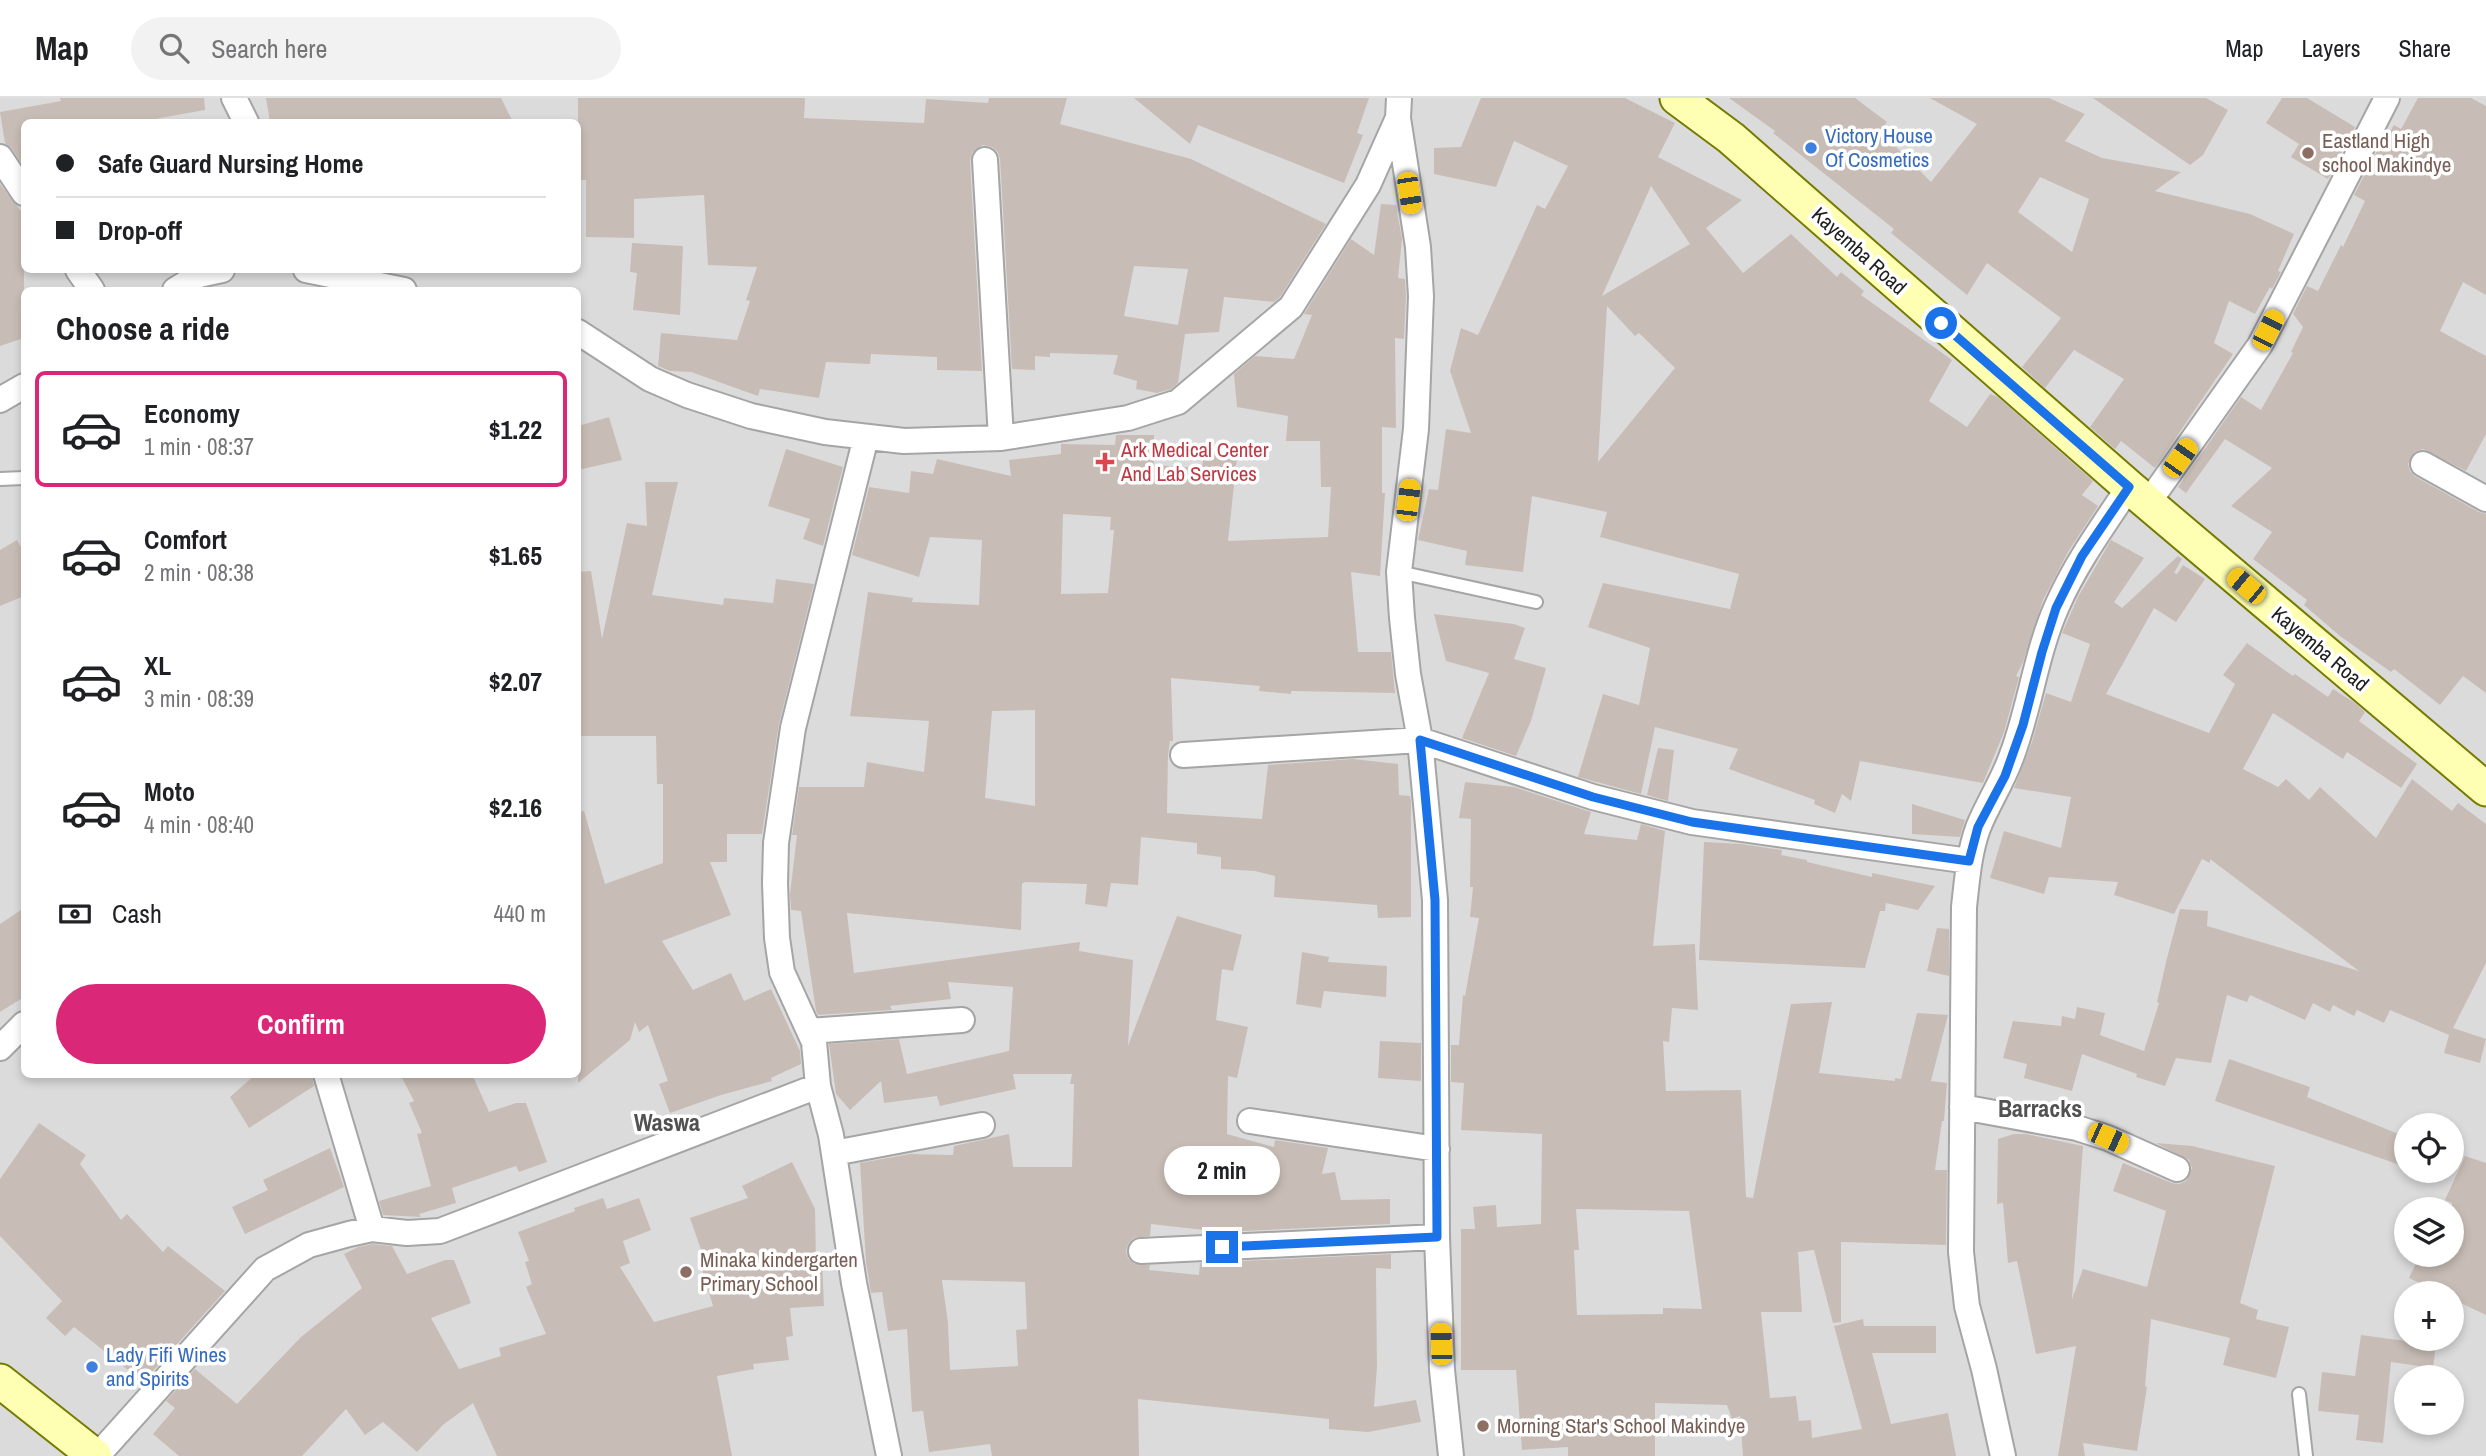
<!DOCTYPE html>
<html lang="en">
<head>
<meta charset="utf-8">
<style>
	:root { --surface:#fff; --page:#f2f2f2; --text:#202124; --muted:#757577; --line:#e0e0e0; --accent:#db2777 }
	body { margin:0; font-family:"Archivo Narrow",sans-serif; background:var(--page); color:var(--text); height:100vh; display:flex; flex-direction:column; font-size:26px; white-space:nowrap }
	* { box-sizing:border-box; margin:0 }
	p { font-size:23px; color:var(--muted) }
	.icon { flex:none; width:38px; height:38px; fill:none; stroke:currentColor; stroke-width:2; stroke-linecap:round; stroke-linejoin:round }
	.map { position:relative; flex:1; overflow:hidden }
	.side { position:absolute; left:21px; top:189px; width:560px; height:791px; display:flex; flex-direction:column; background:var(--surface); border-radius:10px; box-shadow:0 4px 10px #0003 }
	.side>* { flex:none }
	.hud { position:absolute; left:21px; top:21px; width:560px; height:154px; border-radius:10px; box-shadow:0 4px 10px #0003; display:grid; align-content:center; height:154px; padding:0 35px; background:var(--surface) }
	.buttons { position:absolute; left:2394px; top:1015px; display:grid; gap:14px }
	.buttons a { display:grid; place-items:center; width:70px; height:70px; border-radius:50%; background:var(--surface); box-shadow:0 4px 10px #0003; font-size:35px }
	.end { position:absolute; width:32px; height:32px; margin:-16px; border:9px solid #1a73e8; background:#fff; box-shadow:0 0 0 4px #fff }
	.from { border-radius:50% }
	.bubble { position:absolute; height:49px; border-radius:24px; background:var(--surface); box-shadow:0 4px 10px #0003; font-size:23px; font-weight:800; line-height:49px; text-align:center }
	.car { position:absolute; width:21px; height:42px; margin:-21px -10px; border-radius:9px; box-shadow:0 0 5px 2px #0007; background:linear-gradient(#f5c518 24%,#345 0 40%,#f5c518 0 76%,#345 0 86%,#f5c518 0) }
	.hud b { display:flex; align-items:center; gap:24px; height:66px; font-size:26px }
	.hud b+b { border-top:2px solid var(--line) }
	.hud i { width:18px; height:18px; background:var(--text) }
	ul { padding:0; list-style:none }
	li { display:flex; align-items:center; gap:21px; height:116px; margin:0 14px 10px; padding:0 21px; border:4px solid transparent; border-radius:10px }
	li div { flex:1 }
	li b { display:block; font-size:26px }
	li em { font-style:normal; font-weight:800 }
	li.on { border-color:var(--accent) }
	li>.icon { width:63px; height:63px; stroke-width:1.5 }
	h2 { padding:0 35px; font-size:32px; line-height:84px }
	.pay { display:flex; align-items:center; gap:18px; height:77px; padding:0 35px; font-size:26px }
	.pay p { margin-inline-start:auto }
	.cta { display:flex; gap:14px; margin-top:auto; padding:14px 35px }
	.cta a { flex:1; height:80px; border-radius:42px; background:var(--accent); color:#fff; font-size:28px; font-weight:800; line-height:80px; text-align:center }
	header { display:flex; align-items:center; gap:42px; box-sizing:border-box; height:98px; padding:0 35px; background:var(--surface); border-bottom:2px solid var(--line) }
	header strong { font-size:33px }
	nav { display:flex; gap:38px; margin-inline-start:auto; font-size:24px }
	.search { width:490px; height:63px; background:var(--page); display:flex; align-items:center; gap:18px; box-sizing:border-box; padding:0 24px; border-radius:38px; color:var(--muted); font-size:26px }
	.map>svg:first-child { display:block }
	.residential { fill:#dcdbdb; fill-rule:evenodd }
	.building { fill:#c8bdb6; fill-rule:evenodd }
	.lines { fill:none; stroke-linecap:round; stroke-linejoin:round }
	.lane-casing { stroke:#a5a5a5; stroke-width:16 }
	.street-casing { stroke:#a5a5a5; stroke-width:28 }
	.secondary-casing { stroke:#747b00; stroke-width:37 }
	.lane { stroke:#fff; stroke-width:12 }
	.street { stroke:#fff; stroke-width:24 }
	.secondary { stroke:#ffffb3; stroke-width:33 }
	.route { stroke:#1a73e8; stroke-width:9 }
	.shop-dot { fill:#3f7fe0; stroke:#fff; stroke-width:2.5 }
	.education-dot { fill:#8d6e63; stroke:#fff; stroke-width:2.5 }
	.health-dot { fill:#e0444e; stroke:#fff; stroke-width:2.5 }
	.labels { text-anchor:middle; stroke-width:7; stroke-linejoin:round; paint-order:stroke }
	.shop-label { font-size:21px; fill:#366cbe; stroke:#fff; text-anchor:start }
	.education-label { font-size:21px; fill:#785e54; stroke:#fff; text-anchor:start }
	.street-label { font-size:21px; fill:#1e1e1e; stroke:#fff }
	.health-label { font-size:21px; fill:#be3a42; stroke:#fff; text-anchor:start }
	.quarter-label { font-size:24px; font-weight:bold; fill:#515151; stroke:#fff }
</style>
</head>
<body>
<header>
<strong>Map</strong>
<div class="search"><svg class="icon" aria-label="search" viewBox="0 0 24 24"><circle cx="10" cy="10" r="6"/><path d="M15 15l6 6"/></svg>Search here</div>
<nav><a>Map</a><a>Layers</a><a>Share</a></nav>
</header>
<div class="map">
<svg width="2486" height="1358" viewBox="0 0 2486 1358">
	<rect width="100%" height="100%" fill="#f0ebe3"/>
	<path class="residential" d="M0,0H2486V1358H0ZM24,24H578V172H24ZM24,192H578V976H24ZM2406,1027H2452V1073H2406ZM2406,1111H2452V1157H2406ZM2406,1195H2452V1241H2406ZM2406,1279H2452V1325H2406Z"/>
	<path class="building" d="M60,0H204L205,12L138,24H24V69L12,51L5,45L0,14L61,3Z
		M266,0H501L513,24H307V23L270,24Z
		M578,0H805L804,20L924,25L926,1L988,5L989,0H1067L1060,26L1191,61L1326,126L1280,199L1274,204L1224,199L1219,234L1185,236L1178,285L1171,291L1157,295L1136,291L1137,283L1113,276L1118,257L1050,255V259L1035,258V272L1012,271L1000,61L998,54L992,49L983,47L972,55L970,63L982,273L937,272V259L871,256L870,266L826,264L819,300L760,291L758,298L691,274L670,273L658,268L661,235L737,242L750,203L746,202L757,169L708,167L704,97L634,101V140L586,139V82H578ZM1134,168L1188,171L1178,227L1124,218Z
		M1134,0H1369L1357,35L1363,37L1344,85L1198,27L1190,46Z
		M1481,0H1625L1675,25L1658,59L1742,102L1706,130L1743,175L1791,136L1837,179L1841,174L1864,193L1861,197L1952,262L1929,303L1967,329L1990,296L1998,299L2093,383L2082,397L2098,408L2068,454L2043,502L2023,564L2016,578L2019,579L2004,634L1983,685L1860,663L1851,703L1842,696L1835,715L1814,706L1815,702L1729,671L1738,651L1655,629L1641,696L1578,679L1603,596L1639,607L1650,550L1588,529L1603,485L1730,511L1739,476L1600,439L1607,414L1532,398L1523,474L1465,467L1467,453L1418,442L1429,391L1438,392L1446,331L1471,335L1450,273L1461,230L1478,237L1537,107L1545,111L1568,68L1514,43L1496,89L1434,76V50L1461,49ZM1651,88L1690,146L1602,198ZM1607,208L1635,238L1639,235L1675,270L1598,364Z
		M1729,0H1855L1887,24L1880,33L1931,84L1977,26L1930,0H2049L2085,16L2065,43L2102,60L2181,74L2155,93L2250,116L2294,136L2278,173L2281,174L2272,191L2270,189L2255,216L2229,203L2214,245L2233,256L2155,370L2121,343L2115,351L2090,329L2124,281L2074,252L2045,290L2022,269L2061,220L1987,165L1967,197L1891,135L1894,131L1773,35L1775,33ZM2040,79L2089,101L2072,154L2018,114Z
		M2093,0H2206L2228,12L2203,57L2190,67Z
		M2282,0H2307L2355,29L2328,81L2291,59L2299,46L2266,25Z
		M2418,0H2471L2486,8V197L2463,184L2440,233L2486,258V336L2466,373L2423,351L2415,354L2408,366L2410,373L2416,379L2479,414L2486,416V595L2463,578L2440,607L2394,571L2391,574L2340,538L2304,507L2307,502L2253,461L2272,434L2231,408L2272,370L2225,341L2186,395L2178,389L2241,299L2261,312L2293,255L2291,254L2303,229L2293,216L2307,188L2318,193L2341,147L2343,149L2365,103L2354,97L2381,45L2383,46L2394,27L2401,31Z
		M0,86L24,117V240L0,248Z
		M1381,106L1396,107L1402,141L1398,180L1405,181L1406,198L1404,241L1395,240L1396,330L1382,329V395H1385L1380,478L1351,474L1358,554H1391L1395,595L1291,593V596L1259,593L1260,588L1171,580L1173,643H1170L1168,657L1167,715L1262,721L1268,667L1353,661L1398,666L1399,697L1410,698L1411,703V819L1378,820L1377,807L1274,799L1275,778L1255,773L1221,771V759L1197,756V745L1141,739L1138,787L1111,785L1107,809L1085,806L1087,786L1025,784L1022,786L1021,832L847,815L854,875L1080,844L1079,853L1133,862L1128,948L1177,818L1242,837L1233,873L1222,871L1216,922L1248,929L1237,980L1228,978L1227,1036L1274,1049L1275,1042L1328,1050L1322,1076L1335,1074L1341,1102L1390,1101V1126L1203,1135L1204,1132L1151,1126L1150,1138L1134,1140L1128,1146L1126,1153L1128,1160L1135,1166L1150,1167L1149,1172L1199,1177L1200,1165L1391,1156V1171L1376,1170L1377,1269L1374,1309L1416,1302L1421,1324L1368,1334L1329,1331V1321L1138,1301L1139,1358H992L990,1346L929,1354L923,1313L912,1314L907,1231L888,1233L882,1194L871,1195L866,1164L860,1065L910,1056L953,1057L954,1048L1009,1036L1013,1069H1072L1074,986H1070L1072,976H1013L1016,991L940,1008L937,998L884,1005L881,983L850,1012L836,996L829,946L899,941L907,976L1009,953L1013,889L948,884L951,901L890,908L892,912L818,917L816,913L801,813L791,812L790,796L797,737H792L799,689H864L867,664L924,674L929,623L850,618L868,494L913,500L912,504L979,507L982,442L930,439L919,479L852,457L869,389L909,395L911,373L933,376L937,361L1011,378L1009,362L1061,356V346L1115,347L1116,337H1154V367L1202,370L1204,354L1237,359L1228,443L1328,439L1331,389H1321L1320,343H1286L1288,318L1237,309L1234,276L1255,258L1294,261L1312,217L1304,216L1351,141L1374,157ZM1063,416L1111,419L1110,432H1114L1108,495L1061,496ZM1035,612V708L985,700L992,613ZM942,1182L1025,1184L1027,1231L1016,1232L1018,1268L950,1272L948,1225Z
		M632,145L683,148L680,217L633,212L637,175L630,174Z
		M609,319L622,362L578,372V328Z
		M786,351L843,369L823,448L803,441L810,421L768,408Z
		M645,384H678L652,497L723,507L724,500L773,505L776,481L814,486L779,626L762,736H727V764H710L731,817L662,843L693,892L731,875L744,903L771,891L800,953L801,966L771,980L772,983L721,997L670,1015L659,986L668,983L648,927L639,934L635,924L630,942L578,985V714L584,713L605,786L663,765V686H657L656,638H578V474L591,473L602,541L627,425L647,428Z
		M17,442L24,455V498L0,508V452Z
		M2111,442L2144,460L2114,504L2122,510L2178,458L2182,461L2174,475L2177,476L2183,467L2205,481L2176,524L2154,510L2106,596L2209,635L2235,586L2223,577L2247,545L2293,578L2295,576L2328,599L2333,591L2355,605L2365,614L2359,623L2417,666L2401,690L2347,654L2343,661L2273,615L2243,671L2278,689L2286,681L2309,702L2320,689L2376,740L2412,681L2452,713L2458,705L2486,726V865L2453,930L2486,941L2480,965L2444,955L2449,937L2390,912L2384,925L2357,912L2354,918L2333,907L2330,914L2313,905L2305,922L2250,897L2247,904L2227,897L2211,965L2176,960L2165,988L2136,979L2137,976L2082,956L2072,993L2024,980L2027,966L2003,960L2013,923L2061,928L2062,918L2075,921L2077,909L2105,915L2100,937L2144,953L2159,905L2157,904L2166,864L2180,811L2208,813L2207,828L2359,873L2210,761V765L2202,761L2174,816L2114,797L2118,784L2049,779L2044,796L1990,780L2004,733L2061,750L2071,699L2014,690L2032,644L2046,595L2071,604L2090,546L2062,535L2078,499Z
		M1434,516L1514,526L1525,530L1514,561L1546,570L1531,623L1516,658L1462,640L1489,575L1446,563Z
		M1658,650L1674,652L1668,703L1647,697Z
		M1465,684L1514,689L1591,714L1584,736L1637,742L1641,726L1665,733L1653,848L1695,846L1698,912L1672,910L1669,944L1663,943L1666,993L1741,992L1746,1099L1753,1100L1791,906L1832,904L1819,975L1895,983V980L1901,981L1917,915L1948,917L1931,983L1947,985L1944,1023H1942L1935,1072H1947L1946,1147L1841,1144V1224L1833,1225L1814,1152L1798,1154L1802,1214H1761L1770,1300L1796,1298L1799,1323L1811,1322L1812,1340L1862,1331L1834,1228L1863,1221L1864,1228H1936V1255H1872L1891,1326L1948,1315L1956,1358H1743L1740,1318L1732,1321L1727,1307L1655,1305V1358H1568V1349L1522,1352L1516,1272H1461V1131H1475L1473,1109L1496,1107L1497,1129L1541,1126L1542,1036L1461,1032L1464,985L1451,984V947H1459L1463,897L1465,898L1479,820L1470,819L1473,789H1470L1471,721L1459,720ZM1576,1111L1689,1113L1702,1211L1663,1210V1216L1577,1217L1574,1152H1579Z
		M1912,706L1965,722L1960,739L1912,736Z
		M1704,744L1741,746L1782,752L1781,757L1807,762V764L1872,779V775L1935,788L1918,812L1886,805L1885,813H1880L1865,870L1699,862Z
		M24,810V899L0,914V826Z
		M1937,830L1949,831V878L1927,873Z
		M1302,854L1329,859L1328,864L1387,868L1386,899L1324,893L1321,910L1296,906Z
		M1380,943L1421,945V983L1378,980Z
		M2229,961L2310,989L2307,999L2406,1039V1069L2215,1003Z
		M256,976H312L314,988L249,1030L230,999Z
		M400,976H472L489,1014L516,1005H526L547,1064L519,1074L516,1068L452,1090L456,1105L419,1116L421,1119L383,1117L379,1103L431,1088L417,1036L422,1035L409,1005L414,1003Z
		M39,1025L86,1057L80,1066L121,1122L127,1116L163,1154L168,1148L225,1193L143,1284L74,1229L65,1238L46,1220L62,1203L0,1138V1081Z
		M2014,1036H2026L2083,1048L2072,1201L2083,1171L2147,1189L2166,1113L2113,1093L2123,1065L2172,1085L2179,1086L2186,1083L2192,1070L2189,1062L2156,1045L2192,1048L2275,1068L2240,1205L2258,1212L2256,1221L2289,1229L2276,1280L2223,1267L2230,1240L2151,1221L2145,1288L2147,1289L2137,1353L2083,1345L2085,1358H2058L2076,1248L2036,1256L2017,1163L2008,1165L2003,1105L1997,1106L1998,1041Z
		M330,1050L344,1089L245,1136L232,1109L268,1092L263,1082Z
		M2465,1058L2486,1065V1217L2452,1201V1195H2441L2409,1180L2420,1157H2452V1105L2445,1102Z
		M792,1064L815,1111L816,1162H822L824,1208L790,1210L793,1238L786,1239L789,1262L753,1266L754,1271L717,1278L732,1358H497L473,1305L444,1326L417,1354L383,1324L365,1337L346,1311L302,1358H179L153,1336L175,1310L166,1303L195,1271L237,1306L301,1239L362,1190L344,1156L358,1149L373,1146L392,1148L407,1176L445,1162H454L471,1205L431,1220L459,1271L501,1258L499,1250L546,1236L526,1189L532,1186L525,1164L529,1163L518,1134L575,1113L574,1110L603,1100L607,1111L639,1100L651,1132L623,1143L630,1165L620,1169L654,1224L713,1208L701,1168L706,1166L690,1120L748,1100L742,1088Z
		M2361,1237L2436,1247L2433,1270L2391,1264L2383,1345L2356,1342L2359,1317L2318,1313L2322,1274L2355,1278Z"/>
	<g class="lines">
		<g class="lane-casing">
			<path id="lane" d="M0,381L24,380
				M1399,474L1536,504
				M2299,1296L2306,1358"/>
		</g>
		<g class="street-casing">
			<path id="street" d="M234,0L246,24
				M1399,0L1398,20L1418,149L1421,198L1416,331L1399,474L1402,520L1408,576L1420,642L1435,802L1437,1139L1442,1272L1451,1358
				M0,59L24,95
				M985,62L1001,340
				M78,172L92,192
				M306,172L404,192
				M175,192L199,177L222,172
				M578,234L650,281L687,297L751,318L825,334L904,343L1001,340L1128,320L1178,304L1291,209L1368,87L1398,20
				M0,302L24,288
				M866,339L793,630L776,745L775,785L777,840L782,874L814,944L818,988L831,1037L854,1185L889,1358
				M2423,366L2486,401
				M2148,405L2260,247L2387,0
				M1183,657L1420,642L1593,699L1692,724L1969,763
				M809,933L962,922
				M0,950L24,926
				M326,976L372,1131
				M1962,1009L2077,1030L2108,1040L2177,1071
				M1250,1023L1437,1051
				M834,1055L982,1027
				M1141,1153L1437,1139
				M97,1358L265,1171L309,1147L349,1136L372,1131L407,1135L440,1133L818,988
				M2003,1358L1984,1271L1967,1208L1961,1154L1964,809C1967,782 1969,755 1978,730C1988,705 2003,683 2012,657C2030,609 2036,555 2057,508C2076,465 2103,428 2129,389"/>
		</g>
		<g class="secondary-casing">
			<path id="secondary" d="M1677,0L1731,40L2129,389L2486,691
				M0,1283L95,1358"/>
		</g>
		<use href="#lane" class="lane"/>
		<use href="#street" class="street"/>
		<use href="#secondary" class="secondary"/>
	</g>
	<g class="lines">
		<path class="route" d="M1222,1149L1437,1139L1435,802L1420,642L1593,699L1692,724L1969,763L1978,729L2005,678L2023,627L2042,554L2056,510L2082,458L2129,389L1941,225"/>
	</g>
	<g class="shop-dot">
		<circle cx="1811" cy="50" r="7"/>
		<circle cx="92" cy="1269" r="7"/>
	</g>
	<g class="education-dot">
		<circle cx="2308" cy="55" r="7"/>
		<circle cx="686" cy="1174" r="7"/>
		<circle cx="1483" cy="1328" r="7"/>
	</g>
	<path class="health-dot" d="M1101.5 353.5h7v7h7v7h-7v7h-7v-7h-7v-7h7z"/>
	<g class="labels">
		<g class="shop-label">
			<text x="1825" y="45">Victory House<tspan x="1825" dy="24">Of Cosmetics</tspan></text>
			<text x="106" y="1264">Lady Fifi Wines<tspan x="106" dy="24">and Spirits</tspan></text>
		</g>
		<g class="education-label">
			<text x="2322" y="50">Eastland High<tspan x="2322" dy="24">school Makindye</tspan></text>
			<text x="700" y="1169">Minaka kindergarten<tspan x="700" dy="24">Primary School</tspan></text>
			<text x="1497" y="1335">Morning Star's School Makindye</text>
		</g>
		<g class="street-label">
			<text transform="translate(1859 153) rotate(42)" y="7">Kayemba Road</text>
			<text transform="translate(2320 551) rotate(40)" y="7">Kayemba Road</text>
		</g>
		<g class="health-label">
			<text x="1121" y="359">Ark Medical Center<tspan x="1121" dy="24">And Lab Services</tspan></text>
		</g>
		<g class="quarter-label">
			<text x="2040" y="1019">Barracks</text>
			<text x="667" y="1033">Waswa</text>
		</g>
	</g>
</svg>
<div class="buttons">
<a><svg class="icon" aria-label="locate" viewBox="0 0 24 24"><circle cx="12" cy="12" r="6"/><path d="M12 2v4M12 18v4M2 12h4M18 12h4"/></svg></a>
<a><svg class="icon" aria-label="layers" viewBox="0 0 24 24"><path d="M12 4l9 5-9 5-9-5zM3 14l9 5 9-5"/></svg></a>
<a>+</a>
<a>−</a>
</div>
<i class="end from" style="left:1941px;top:225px"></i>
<i class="end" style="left:1222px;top:1149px"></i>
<div class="bubble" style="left:1164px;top:1048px;width:116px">2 min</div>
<i class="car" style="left:1409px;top:95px;rotate:171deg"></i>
<i class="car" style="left:2268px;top:232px;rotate:27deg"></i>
<i class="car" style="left:2180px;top:360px;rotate:35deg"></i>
<i class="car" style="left:1408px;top:402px;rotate:7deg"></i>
<i class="car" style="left:2246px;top:488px;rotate:310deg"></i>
<i class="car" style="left:2108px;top:1040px;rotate:114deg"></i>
<i class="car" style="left:1441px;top:1246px;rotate:358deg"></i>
<div class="hud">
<b><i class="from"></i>Safe Guard Nursing Home</b>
<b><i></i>Drop-off</b>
</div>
<section class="side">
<h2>Choose a ride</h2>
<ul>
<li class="on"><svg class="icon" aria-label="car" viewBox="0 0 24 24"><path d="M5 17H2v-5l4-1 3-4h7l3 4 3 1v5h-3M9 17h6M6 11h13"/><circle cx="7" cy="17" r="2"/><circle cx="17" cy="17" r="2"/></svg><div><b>Economy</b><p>1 min · 08:37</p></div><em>$1.22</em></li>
<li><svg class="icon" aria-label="car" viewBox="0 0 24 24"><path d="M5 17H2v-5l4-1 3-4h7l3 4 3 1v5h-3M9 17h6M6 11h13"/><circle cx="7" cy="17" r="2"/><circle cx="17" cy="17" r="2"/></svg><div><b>Comfort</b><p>2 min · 08:38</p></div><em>$1.65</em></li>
<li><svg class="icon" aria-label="car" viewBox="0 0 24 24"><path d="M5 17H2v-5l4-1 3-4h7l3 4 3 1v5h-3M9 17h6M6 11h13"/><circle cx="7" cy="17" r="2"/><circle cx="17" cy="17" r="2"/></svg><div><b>XL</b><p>3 min · 08:39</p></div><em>$2.07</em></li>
<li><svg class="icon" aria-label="car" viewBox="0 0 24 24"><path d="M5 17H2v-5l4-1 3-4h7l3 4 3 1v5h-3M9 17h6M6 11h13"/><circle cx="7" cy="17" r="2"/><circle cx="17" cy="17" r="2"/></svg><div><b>Moto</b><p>4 min · 08:40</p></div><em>$2.16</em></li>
</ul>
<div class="pay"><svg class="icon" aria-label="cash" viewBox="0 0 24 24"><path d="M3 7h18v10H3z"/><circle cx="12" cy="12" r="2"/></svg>Cash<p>440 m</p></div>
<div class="cta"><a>Confirm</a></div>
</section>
</div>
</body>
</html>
